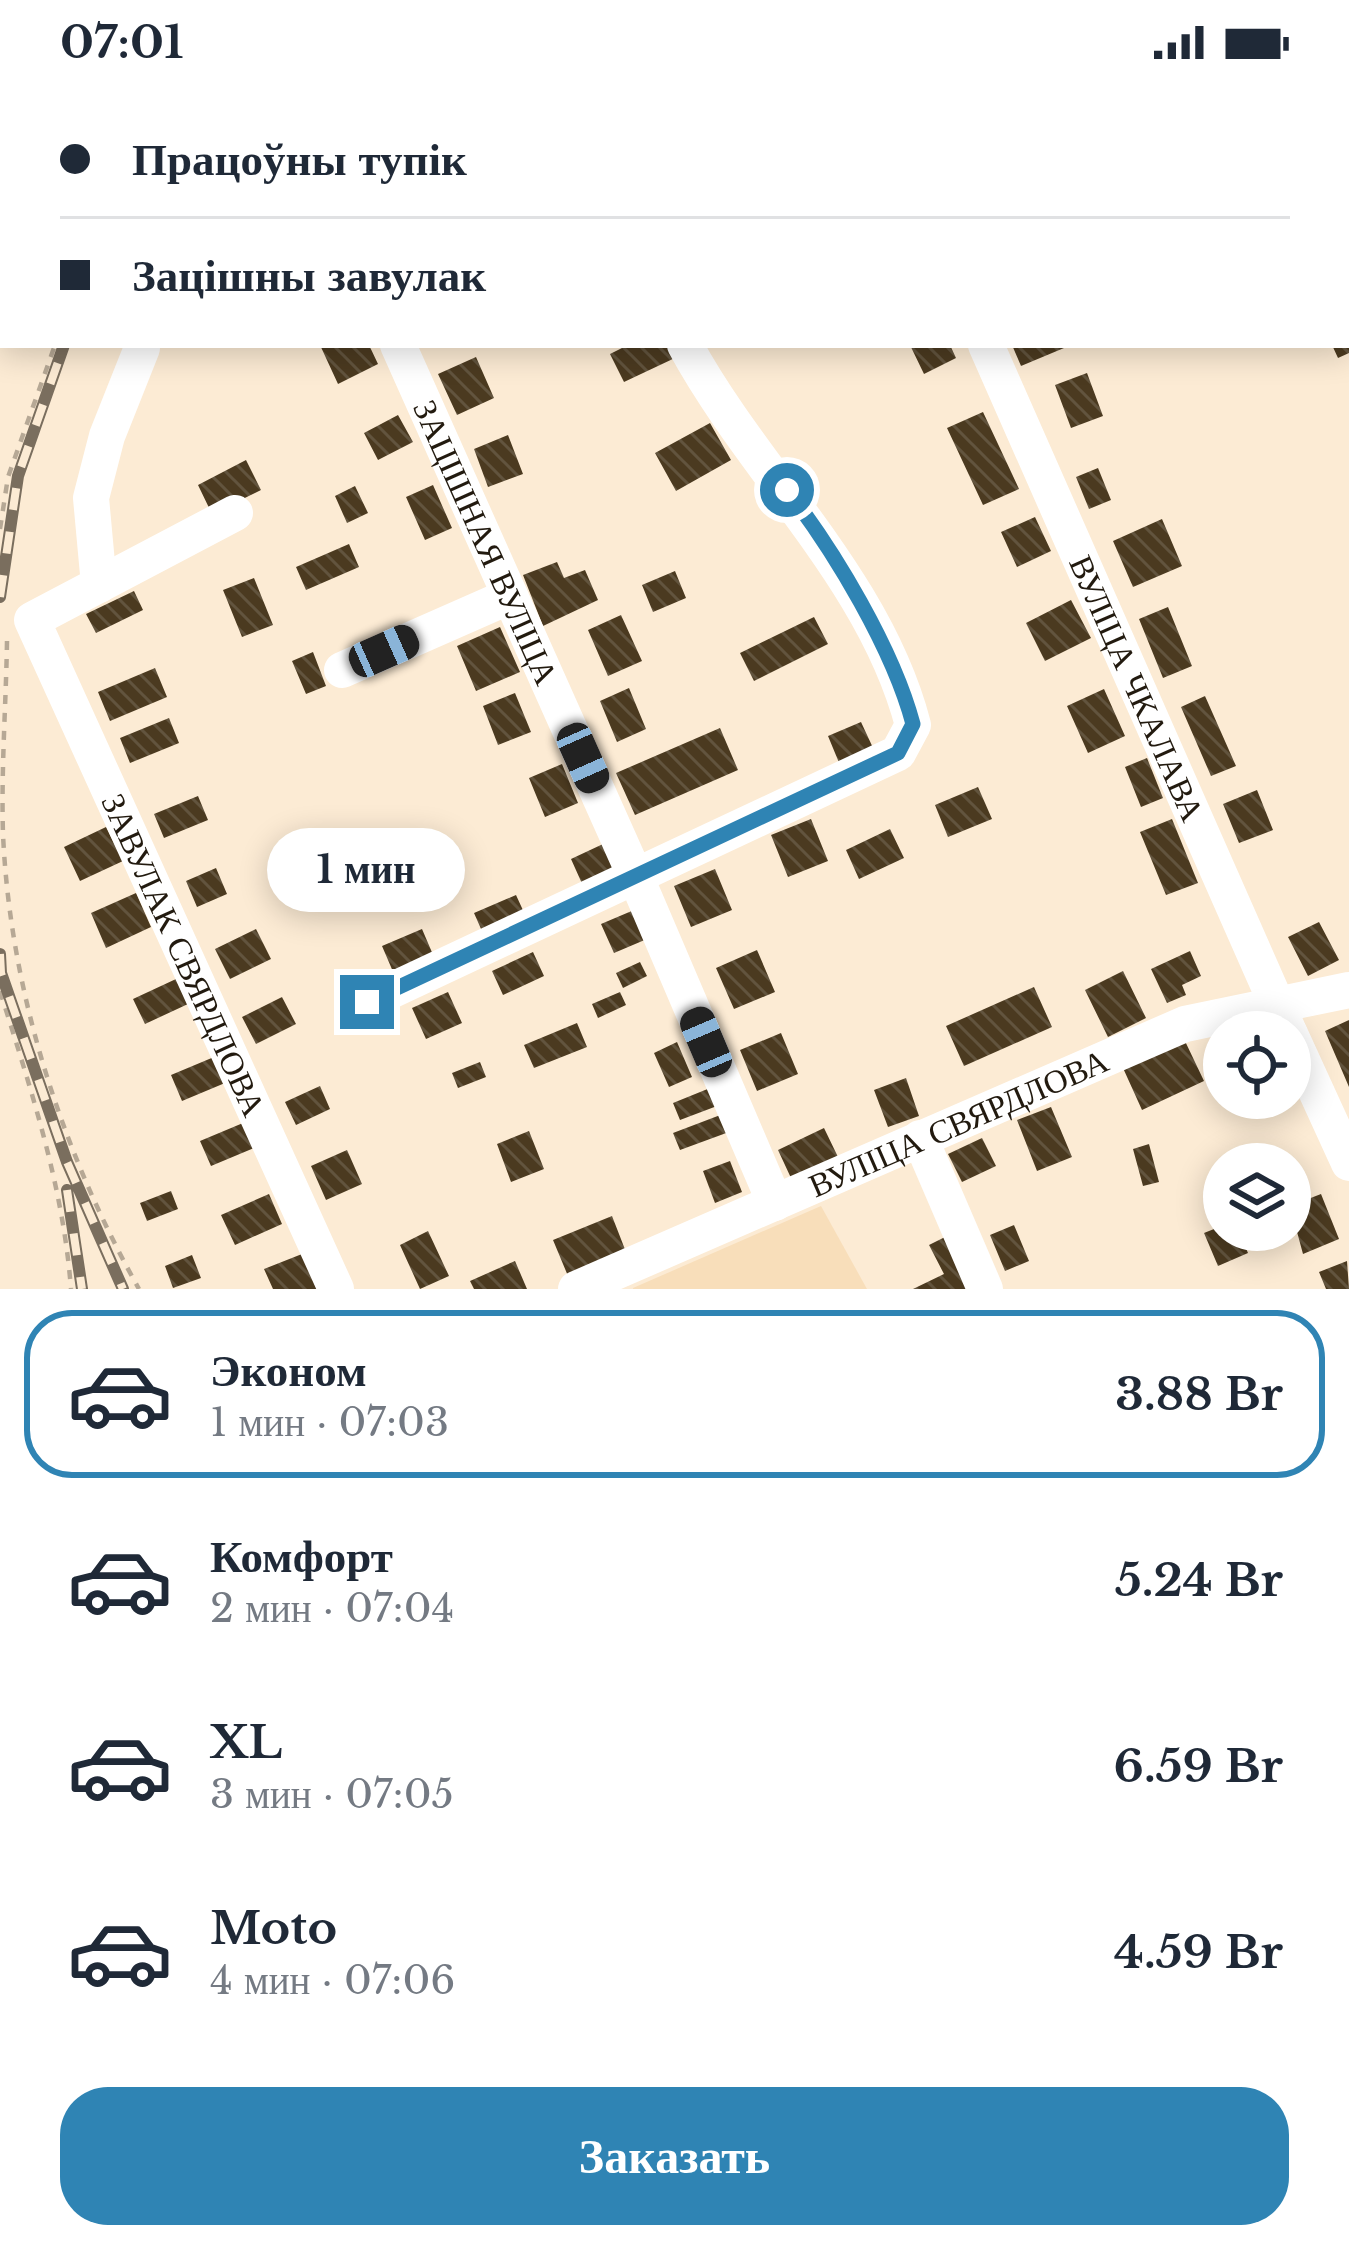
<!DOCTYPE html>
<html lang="ru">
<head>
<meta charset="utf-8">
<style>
	:root { --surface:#fff; --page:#f6f6f7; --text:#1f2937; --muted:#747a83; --line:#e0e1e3; --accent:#2f84b4 }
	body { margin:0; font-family:"Libre Baskerville",serif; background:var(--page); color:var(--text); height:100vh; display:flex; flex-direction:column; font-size:45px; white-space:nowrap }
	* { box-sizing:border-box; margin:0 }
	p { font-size:39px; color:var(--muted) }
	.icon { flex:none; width:66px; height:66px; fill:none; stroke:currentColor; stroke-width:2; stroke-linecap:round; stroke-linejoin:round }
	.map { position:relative; height:1205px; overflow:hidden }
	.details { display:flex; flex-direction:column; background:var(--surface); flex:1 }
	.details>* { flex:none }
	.top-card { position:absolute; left:0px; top:0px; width:1350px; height:264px; box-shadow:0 6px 30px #0003; display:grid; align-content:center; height:264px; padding:0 60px; background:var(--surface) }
	.tools { position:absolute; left:1203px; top:927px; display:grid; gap:24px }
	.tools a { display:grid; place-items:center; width:108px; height:108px; border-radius:50%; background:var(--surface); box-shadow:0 6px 30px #0003; font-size:60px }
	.end { position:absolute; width:54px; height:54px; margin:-27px; border:15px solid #2f84b4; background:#fff; box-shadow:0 0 0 6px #fff }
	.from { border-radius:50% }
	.bubble { position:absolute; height:84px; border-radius:42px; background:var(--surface); box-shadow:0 6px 30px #0003; font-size:39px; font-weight:700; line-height:84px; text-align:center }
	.car { position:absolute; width:36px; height:72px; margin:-36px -18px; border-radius:15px; box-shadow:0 0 9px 3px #0007; background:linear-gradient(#222 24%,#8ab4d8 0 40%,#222 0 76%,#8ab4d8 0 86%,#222 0) }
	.top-card b { display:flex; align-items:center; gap:42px; height:114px; font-size:45px }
	.top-card b+b { border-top:3px solid var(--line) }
	.top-card i { width:30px; height:30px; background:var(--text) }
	ul { padding:21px 0 0; list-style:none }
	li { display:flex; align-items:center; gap:36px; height:168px; margin:0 24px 18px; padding:0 36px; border:6px solid transparent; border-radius:48px }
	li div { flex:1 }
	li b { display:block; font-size:45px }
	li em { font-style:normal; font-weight:700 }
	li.current { border-color:var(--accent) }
	li>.icon { width:108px; height:108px; stroke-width:1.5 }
	.primary-button { display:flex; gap:24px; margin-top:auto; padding:24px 60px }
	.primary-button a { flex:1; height:138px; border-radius:48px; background:var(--accent); color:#fff; font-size:48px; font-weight:700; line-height:138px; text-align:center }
	.status { display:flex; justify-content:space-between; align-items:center; height:84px; padding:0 60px; background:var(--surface); direction:ltr }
	.status svg { height:33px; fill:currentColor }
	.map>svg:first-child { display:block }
	.built { fill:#f8deba }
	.building { fill:url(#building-back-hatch) }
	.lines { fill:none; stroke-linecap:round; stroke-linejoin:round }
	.path { stroke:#b6a895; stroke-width:4.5; stroke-dasharray:9 9; stroke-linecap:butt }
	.minor { stroke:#fff; stroke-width:36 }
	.rail-casing { stroke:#7a6e5e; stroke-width:12 }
	.rail { stroke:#fcebd4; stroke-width:8; stroke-dasharray:22; stroke-linecap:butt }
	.route { stroke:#2f84b4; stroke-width:15 }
	.labels { text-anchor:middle; stroke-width:12; stroke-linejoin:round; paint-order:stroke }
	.street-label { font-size:33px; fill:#221a0f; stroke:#fcebd4 }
</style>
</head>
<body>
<div class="status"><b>07:01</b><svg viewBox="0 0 49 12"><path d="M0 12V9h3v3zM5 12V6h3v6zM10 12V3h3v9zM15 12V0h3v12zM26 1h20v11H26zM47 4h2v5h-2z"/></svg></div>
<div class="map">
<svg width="1349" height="1205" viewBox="0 0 1349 1205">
	<defs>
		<pattern id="building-back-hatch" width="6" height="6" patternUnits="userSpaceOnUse" patternTransform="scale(3)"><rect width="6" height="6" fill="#4b3a20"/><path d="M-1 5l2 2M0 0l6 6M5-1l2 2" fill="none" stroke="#62543e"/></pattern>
	</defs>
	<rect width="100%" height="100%" fill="#fcebd4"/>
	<path class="built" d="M821,1122L867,1205H633V1204Z"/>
	<path class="building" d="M320,261H369L378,280L338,300Z
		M628,261H671L677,273L624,298L610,270Z
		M910,261H950L956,274L924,290Z
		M1012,261H1063L1064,264L1021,282Z
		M1332,261H1349V269L1338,274Z
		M476,273L494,314L457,331L438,290Z
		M1087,289L1103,332L1071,344L1055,301Z
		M983,328L1019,405L983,421L947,344Z
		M398,331L413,358L378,376L364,349Z
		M710,339L731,376L676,407L655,369Z
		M508,351L523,390L488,403L474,365Z
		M246,376L261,406L212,430L198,401Z
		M1098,384L1111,416L1089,425L1076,393Z
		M433,401L452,444L425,456L406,413Z
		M355,402L368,429L347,439L335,412Z
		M1035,433L1051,467L1017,483L1001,448Z
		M1162,435L1182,482L1133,503L1113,457Z
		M349,460L359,483L306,506L296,483Z
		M557,478L564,494L585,486L598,516L543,542L523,491Z
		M675,487L686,514L653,528L642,501Z
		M254,494L273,541L242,553L223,506Z
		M134,507L143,526L96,549L86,530Z
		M1071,516L1091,554L1045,577L1026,539Z
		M1168,523L1192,582L1163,594L1139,535Z
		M621,531L642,577L608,592L588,546Z
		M814,533L828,560L754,597L740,569Z
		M500,543L520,588L476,607L457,562Z
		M313,568L326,602L306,610L292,577Z
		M155,584L167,613L110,637L98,608Z
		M629,604L646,645L617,658L600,617Z
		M1104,605L1125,652L1088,669L1067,622Z
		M515,609L531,648L498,661L483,622Z
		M1205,612L1236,682L1211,692L1181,623Z
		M169,634L179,659L130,679L120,654Z
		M861,638L874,666L840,681L828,652Z
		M720,644L738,686L635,731L616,689Z
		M1147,674L1163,714L1141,723L1125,683Z
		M562,680L578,719L545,733L529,694Z
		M978,703L992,735L948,753L935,721Z
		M1257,706L1273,746L1239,759L1223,720Z
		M198,712L208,736L164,754L154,730Z
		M811,735L828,777L788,793L771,751Z
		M1172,735L1198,799L1166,811L1140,748Z
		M106,743L123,777L80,797L64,763Z
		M890,745L904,774L859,795L846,766Z
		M603,760L616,789L584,804L571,775Z
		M216,784L227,810L197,823L186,797Z
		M715,785L732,826L691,843L674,802Z
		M136,809L151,843L106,864L91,829Z
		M516,811L527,835L485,854L474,829Z
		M634,826L647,855L614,869L601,840Z
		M1319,838L1339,876L1308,892L1288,853Z
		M256,845L271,875L230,895L215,865Z
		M422,845L437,880L397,897L382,862Z
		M757,866L775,908L734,925L716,884Z
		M1190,867L1201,892L1182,901L1186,911L1167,919L1151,885Z
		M533,868L544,892L503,911L492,887Z
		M640,878L647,892L623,904L616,889Z
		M1123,887L1146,934L1108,953L1085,906Z
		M176,895L188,920L145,940L133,915Z
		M1034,903L1052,943L964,982L946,942Z
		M448,908L462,939L426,955L412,924Z
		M620,908L626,921L598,934L592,920Z
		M282,913L296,940L256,960L242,933Z
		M1349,936V1003L1325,947Z
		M577,939L587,963L534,984L524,961Z
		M781,949L798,990L757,1007L740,966Z
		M1184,955L1204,997L1142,1026L1123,984Z
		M677,958L692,993L669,1003L654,969Z
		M214,973L225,999L182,1017L171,991Z
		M480,978L486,993L458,1004L452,989Z
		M906,994L919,1032L888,1043L874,1006Z
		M320,1002L330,1025L296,1041L285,1018Z
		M710,1004L717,1022L680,1036L673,1019Z
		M1051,1023L1072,1073L1037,1087L1017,1036Z
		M723,1030L729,1048L680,1066L673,1049Z
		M243,1039L254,1064L211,1082L200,1057Z
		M824,1044L838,1073L791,1094L778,1066Z
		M529,1047L544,1085L511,1098L497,1060Z
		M982,1054L996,1082L962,1098L948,1070Z
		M1149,1060L1159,1098L1143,1102L1133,1065Z
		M347,1066L362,1100L326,1116L311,1082Z
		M730,1077L742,1108L715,1119L703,1087Z
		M171,1107L178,1125L147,1137L140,1119Z
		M269,1110L282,1140L235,1161L221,1131Z
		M1321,1110L1339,1155L1303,1170L1290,1122Z
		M612,1132L626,1168L568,1192L553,1156Z
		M1014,1141L1029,1177L1005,1187L990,1151Z
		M1224,1141V1146H1238L1248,1169L1218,1182L1204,1149Z
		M428,1147L449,1192L420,1205L400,1161Z
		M951,1150L978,1205H913L944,1190L929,1161Z
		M302,1170L317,1205H273L264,1185Z
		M192,1171L201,1194L173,1204L165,1182Z
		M515,1177L527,1205H474L470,1197Z
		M1347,1177L1349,1205H1326L1319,1188Z"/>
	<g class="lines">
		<path class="path" d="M0,445L8,393L55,261
			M7,557C6,621 1,686 3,750C10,908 62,1068 139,1205
			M0,907C31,1006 63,1101 71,1205"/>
		<g class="minor">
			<path d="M81,0L84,3"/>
			<path d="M503,0L507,3"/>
			<path d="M859,0L861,3"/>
			<path d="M1271,0L1273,3"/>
			<path d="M141,3L142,0"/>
			<path d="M217,3L218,0"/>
			<path d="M467,3L468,0"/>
			<path d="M1347,70L1349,69"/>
			<path d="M1347,170L1349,174"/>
			<path id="s1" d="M398,261L637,796L775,1119"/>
			<path id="s2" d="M986,261L1289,948"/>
			<path id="s3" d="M235,429L32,536L336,1205"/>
			<path d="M99,501L91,414L107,352L142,264"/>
			<path d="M342,586L510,512"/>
			<path d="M367,918L898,669L913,641C875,495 755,390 685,261"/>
			<path d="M1290,950L1349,1079"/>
			<path d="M920,1054L985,1205"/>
			<path id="s4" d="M576,1205L1185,940L1349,906"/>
		</g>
		<g class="rail-casing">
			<path id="rail" d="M170,3L171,0
				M0,513L18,392L64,261
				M0,870L1,889L67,1078L123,1205
				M67,1106L82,1205"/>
		</g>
		<use href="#rail" class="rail"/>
	</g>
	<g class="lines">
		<path class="route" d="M367,918L898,669L913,640C893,565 835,468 787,406"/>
	</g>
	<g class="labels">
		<g class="street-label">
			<text dy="12" stroke="none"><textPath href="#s1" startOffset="216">ЗАЦІШНАЯ ВУЛІЦА</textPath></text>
			<text dy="12" stroke="none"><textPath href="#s2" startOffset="375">ВУЛІЦА ЧКАЛАВА</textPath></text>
			<text dy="12" stroke="none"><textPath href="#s3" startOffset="597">ЗАВУЛАК СВЯРДЛОВА</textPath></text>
			<text dy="12" stroke="none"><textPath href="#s4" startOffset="417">ВУЛІЦА СВЯРДЛОВА</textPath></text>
		</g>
	</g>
</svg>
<div class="tools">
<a><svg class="icon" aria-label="locate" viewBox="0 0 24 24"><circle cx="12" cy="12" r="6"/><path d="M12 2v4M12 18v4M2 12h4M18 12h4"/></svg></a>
<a><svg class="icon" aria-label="layers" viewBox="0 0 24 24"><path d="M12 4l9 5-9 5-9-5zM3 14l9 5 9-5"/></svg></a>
</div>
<i class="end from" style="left:787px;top:406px"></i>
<i class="end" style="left:367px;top:918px"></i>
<div class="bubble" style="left:267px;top:744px;width:198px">1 мин</div>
<i class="car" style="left:384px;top:567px;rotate:66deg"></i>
<i class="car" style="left:583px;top:674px;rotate:156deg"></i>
<i class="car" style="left:706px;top:958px;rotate:337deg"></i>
<div class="top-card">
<b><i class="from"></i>Працоўны тупік</b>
<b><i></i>Зацішны завулак</b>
</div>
</div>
<section class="details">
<ul>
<li class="current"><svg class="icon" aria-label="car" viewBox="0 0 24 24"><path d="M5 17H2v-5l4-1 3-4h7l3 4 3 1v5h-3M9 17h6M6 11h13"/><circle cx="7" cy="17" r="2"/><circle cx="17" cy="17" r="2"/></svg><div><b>Эконом</b><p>1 мин · 07:03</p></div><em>3.88 Br</em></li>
<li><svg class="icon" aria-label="car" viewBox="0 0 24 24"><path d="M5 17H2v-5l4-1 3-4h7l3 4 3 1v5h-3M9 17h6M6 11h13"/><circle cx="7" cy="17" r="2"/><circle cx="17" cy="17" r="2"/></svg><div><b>Комфорт</b><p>2 мин · 07:04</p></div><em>5.24 Br</em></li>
<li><svg class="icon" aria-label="car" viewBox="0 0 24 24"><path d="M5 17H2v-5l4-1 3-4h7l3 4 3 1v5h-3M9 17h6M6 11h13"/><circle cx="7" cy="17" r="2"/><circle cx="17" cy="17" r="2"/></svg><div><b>XL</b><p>3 мин · 07:05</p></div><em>6.59 Br</em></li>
<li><svg class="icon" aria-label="car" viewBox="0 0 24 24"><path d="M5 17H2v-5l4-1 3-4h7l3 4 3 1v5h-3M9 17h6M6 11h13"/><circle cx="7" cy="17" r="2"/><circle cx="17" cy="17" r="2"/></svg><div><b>Moto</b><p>4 мин · 07:06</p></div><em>4.59 Br</em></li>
</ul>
<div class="primary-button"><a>Заказать</a></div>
</section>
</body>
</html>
